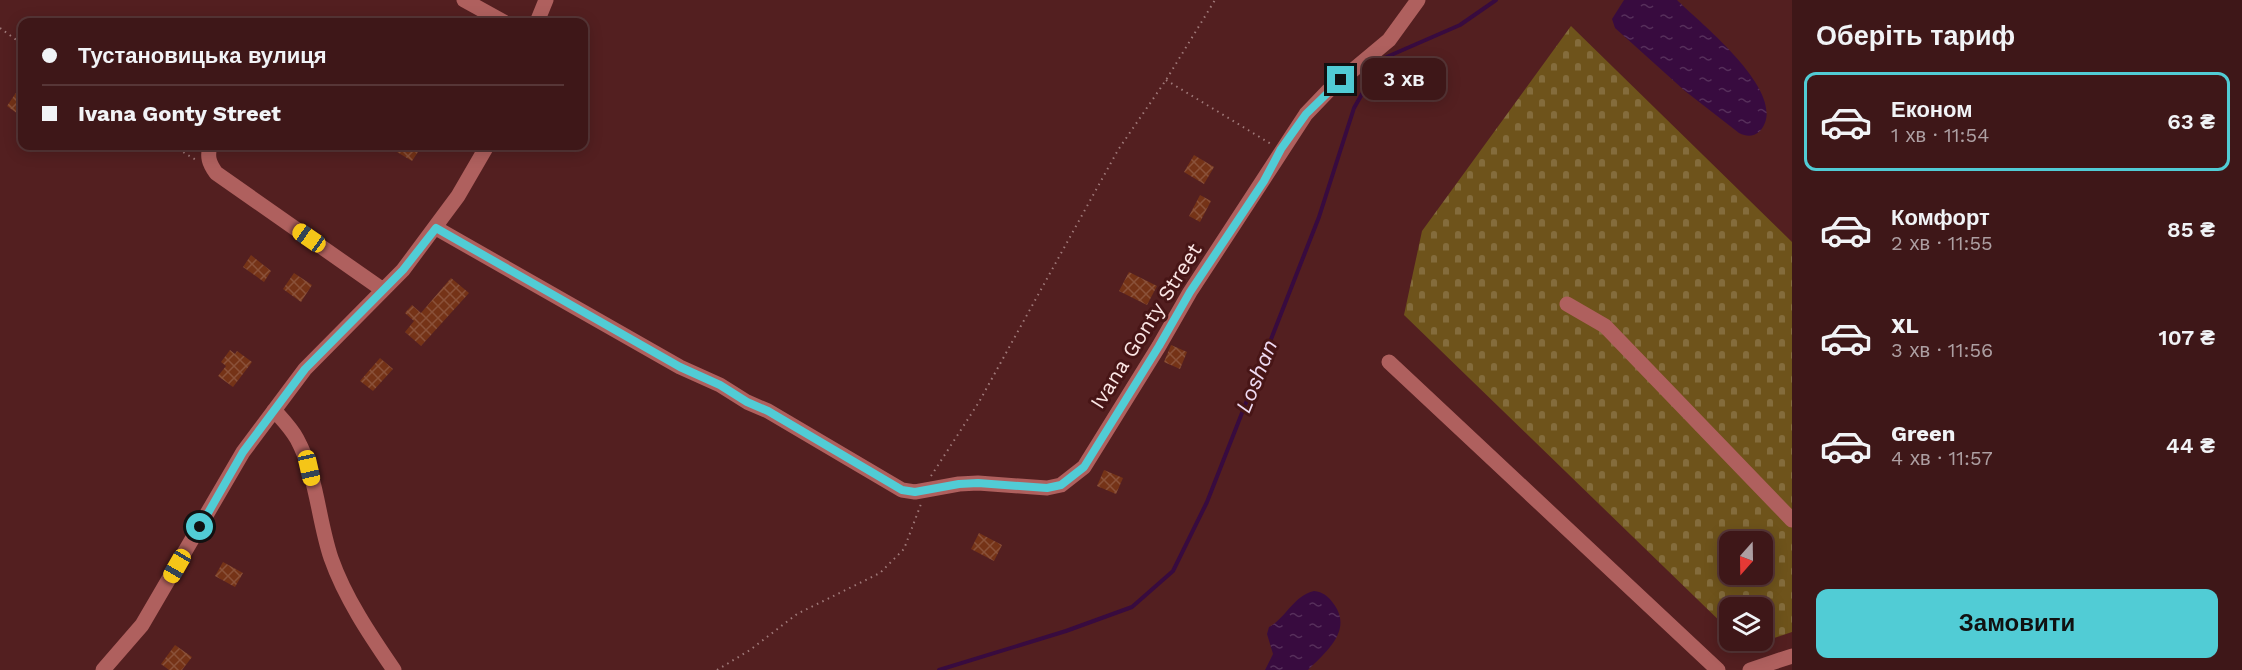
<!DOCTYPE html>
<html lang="uk">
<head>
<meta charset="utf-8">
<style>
	:root { --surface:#3e1718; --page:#452021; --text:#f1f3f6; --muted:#ad9fa2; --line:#573637; --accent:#51ccd5 }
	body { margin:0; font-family:"Work Sans",sans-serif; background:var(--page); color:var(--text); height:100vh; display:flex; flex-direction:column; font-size:22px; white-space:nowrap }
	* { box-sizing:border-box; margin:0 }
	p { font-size:20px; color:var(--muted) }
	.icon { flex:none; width:33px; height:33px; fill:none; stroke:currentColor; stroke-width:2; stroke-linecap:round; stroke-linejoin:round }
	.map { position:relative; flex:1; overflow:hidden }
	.drawer { display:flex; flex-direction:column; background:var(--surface); width:450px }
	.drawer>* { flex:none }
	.banner { position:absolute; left:18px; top:18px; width:570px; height:132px; border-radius:12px; box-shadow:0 3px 15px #0003,0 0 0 2px var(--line); display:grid; align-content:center; height:132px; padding:0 24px; background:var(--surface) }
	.needle { width:39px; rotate:200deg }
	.fabs { position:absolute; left:1719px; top:531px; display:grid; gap:12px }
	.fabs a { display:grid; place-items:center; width:54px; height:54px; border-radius:12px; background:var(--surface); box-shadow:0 3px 15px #0003,0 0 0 2px var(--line); font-size:30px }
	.end { position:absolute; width:27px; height:27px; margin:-14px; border:8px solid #51ccd5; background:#111; box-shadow:0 0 0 3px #111 }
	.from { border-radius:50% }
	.bubble { position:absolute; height:42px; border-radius:12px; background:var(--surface); box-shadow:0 3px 15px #0003,0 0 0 2px var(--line); font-size:20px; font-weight:600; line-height:42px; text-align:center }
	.car { position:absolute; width:18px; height:36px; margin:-18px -9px; border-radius:8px; box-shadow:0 0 4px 2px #0007; background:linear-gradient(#f5c518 24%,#345 0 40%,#f5c518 0 76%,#345 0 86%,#f5c518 0) }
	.banner b { display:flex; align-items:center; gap:21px; height:57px; font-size:22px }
	.banner b+b { border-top:2px solid var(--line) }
	.banner i { width:15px; height:15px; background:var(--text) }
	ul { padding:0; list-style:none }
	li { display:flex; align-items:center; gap:18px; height:99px; margin:0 12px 9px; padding:0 12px; border:3px solid transparent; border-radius:12px }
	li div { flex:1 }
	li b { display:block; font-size:22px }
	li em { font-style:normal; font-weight:600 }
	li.selected { border-color:var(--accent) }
	li>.icon { width:54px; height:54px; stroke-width:1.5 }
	h2 { padding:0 24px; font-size:27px; line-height:72px }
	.primary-button { display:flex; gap:12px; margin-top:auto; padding:12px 24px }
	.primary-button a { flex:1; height:69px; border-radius:12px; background:var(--accent); color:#111; font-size:24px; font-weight:600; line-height:69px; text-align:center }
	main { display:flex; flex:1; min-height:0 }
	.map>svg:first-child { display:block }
	.cemetery { fill:url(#cemetery-stones); fill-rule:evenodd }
	.water { fill:url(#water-ripples) }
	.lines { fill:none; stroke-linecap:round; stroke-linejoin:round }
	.stream { stroke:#380b3f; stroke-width:4 }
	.building { fill:url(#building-cross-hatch) }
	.path { stroke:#9f7979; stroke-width:2; stroke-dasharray:1.5 4.5; stroke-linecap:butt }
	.minor { stroke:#af605e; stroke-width:15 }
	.route { stroke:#51ccd5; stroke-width:8 }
	.labels { text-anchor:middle; stroke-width:6; stroke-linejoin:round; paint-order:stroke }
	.street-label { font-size:21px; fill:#fbe6e5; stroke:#471516 }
	.water-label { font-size:22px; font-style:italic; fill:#efdaf2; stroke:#471516 }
</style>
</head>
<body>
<main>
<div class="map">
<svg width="1792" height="670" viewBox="0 0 1792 670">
	<defs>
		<pattern id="cemetery-stones" width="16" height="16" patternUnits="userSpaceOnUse" patternTransform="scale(1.5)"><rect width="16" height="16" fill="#6e531b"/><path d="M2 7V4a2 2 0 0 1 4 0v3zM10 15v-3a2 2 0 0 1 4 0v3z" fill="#846c3c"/></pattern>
		<pattern id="water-ripples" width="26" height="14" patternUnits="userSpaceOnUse" patternTransform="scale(1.5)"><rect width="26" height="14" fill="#380b3f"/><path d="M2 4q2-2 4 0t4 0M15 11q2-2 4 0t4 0" fill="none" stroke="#562f5b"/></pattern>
		<pattern id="building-cross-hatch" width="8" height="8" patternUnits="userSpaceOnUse" patternTransform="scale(1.5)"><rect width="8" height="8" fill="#753317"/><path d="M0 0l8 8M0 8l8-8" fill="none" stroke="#8a5139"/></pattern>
	</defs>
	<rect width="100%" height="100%" fill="#531f20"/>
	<path class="cemetery" d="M1571,26L1792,242V632L1748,647L1741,641L1762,640V608H1730L1729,630L1404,315L1422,231ZM1730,542H1762V574H1730Z"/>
	<path class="water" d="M1624,0H1677C1700,23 1792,95 1760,131C1753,137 1747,137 1739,133L1685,91L1615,28L1612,19Z
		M1314,591C1323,592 1328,596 1333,603C1354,630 1326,652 1308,670H1265L1273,654L1267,634L1269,627C1287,617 1293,596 1314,591Z"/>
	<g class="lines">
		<path class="stream" d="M939,670L1066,631L1132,607L1173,571L1207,502L1319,217L1354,108L1382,59L1460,25L1496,0"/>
	</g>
	<path class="building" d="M22,84V117L7,106Z
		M387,146H422L412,161Z
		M1194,155L1214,167L1204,184L1184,172Z
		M1200,195L1211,201L1200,222L1189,216Z
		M251,255L271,271L264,282L243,267Z
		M1129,272L1157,286L1147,305L1119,291Z
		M294,273L312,285L301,302L283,289Z
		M451,278L469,293L421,346L405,332L414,321L405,313L412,305L421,313Z
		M1171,345L1187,352L1180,369L1164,362Z
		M230,350L235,354L237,351L252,362L233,387L218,376L226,366L221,362Z
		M380,358L393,369L373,391L360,381Z
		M1104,470L1123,478L1116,494L1097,486Z
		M979,533L1002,545L994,561L971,549Z
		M223,562L243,573L235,587L215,576Z
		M175,645L192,657L182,670H169L161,664Z"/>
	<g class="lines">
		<path class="path" d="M0,28L22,44
			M1166,80L1271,144
			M173,146L196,160
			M931,476L979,402L1118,150L1166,80L1215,0
			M717,670L750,650L797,614L880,573L904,549L921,504"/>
		<path class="minor" d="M464,0L504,22
			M537,22L546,0
			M210,146C207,157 209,163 216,173L383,290
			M436,228L680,367L720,385L747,402L768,411L902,490L915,492L959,484L978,483L1047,488L1061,485L1084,467L1159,346L1190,292L1306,114L1328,91L1389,40L1418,0
			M1567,304L1605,326L1792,520
			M1389,362L1718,670
			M274,410C282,419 291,428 297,439C317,476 318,519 331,558C345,598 370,635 394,670
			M103,670L142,625L243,452L305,369L403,270L458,196L487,146
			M1750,670L1792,656"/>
	</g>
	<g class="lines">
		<path class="route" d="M200,527L243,452L305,369L403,270L436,228L680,367L720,385L747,402L768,411L902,490L915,492L959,484L978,483L1047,488L1061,485L1084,467L1159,346L1190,292L1264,181L1281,149L1306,114L1341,80"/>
	</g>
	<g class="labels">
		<g class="street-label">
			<text transform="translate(1146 326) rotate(-58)" y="7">Ivana Gonty Street</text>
		</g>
		<g class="water-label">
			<text transform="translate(1256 376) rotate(-68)" y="8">Loshan</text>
		</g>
	</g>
</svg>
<div class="fabs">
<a><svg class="needle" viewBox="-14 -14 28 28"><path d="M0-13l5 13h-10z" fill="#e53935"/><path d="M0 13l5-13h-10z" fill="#ad9fa2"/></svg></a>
<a><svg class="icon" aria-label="layers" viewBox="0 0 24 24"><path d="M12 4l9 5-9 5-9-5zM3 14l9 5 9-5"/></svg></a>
</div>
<i class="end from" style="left:200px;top:527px"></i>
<i class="end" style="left:1341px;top:80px"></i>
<div class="bubble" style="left:1362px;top:58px;width:84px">3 хв</div>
<i class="car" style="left:309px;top:238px;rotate:305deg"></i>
<i class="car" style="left:309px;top:468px;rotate:167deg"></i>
<i class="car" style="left:177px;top:566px;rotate:210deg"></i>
<div class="banner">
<b><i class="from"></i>Тустановицька вулиця</b>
<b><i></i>Ivana Gonty Street</b>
</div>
</div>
<section class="drawer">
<h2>Оберіть тариф</h2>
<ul>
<li class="selected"><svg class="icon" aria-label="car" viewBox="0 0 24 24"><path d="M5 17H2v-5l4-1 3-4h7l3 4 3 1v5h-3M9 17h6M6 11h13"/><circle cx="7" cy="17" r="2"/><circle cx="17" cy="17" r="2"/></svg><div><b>Економ</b><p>1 хв · 11:54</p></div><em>63 ₴</em></li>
<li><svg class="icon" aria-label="car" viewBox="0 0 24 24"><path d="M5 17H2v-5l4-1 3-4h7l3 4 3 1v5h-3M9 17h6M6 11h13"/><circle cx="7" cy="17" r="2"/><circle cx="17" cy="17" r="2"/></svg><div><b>Комфорт</b><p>2 хв · 11:55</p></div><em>85 ₴</em></li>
<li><svg class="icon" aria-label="car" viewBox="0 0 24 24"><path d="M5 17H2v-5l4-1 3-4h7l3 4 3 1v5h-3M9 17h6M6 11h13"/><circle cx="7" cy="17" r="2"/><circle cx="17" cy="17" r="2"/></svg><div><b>XL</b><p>3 хв · 11:56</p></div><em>107 ₴</em></li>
<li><svg class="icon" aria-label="car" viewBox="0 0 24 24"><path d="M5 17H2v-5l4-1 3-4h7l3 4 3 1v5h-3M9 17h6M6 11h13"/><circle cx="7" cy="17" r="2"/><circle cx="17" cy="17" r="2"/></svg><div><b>Green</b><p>4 хв · 11:57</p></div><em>44 ₴</em></li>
</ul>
<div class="primary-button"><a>Замовити</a></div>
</section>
</main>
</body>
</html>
